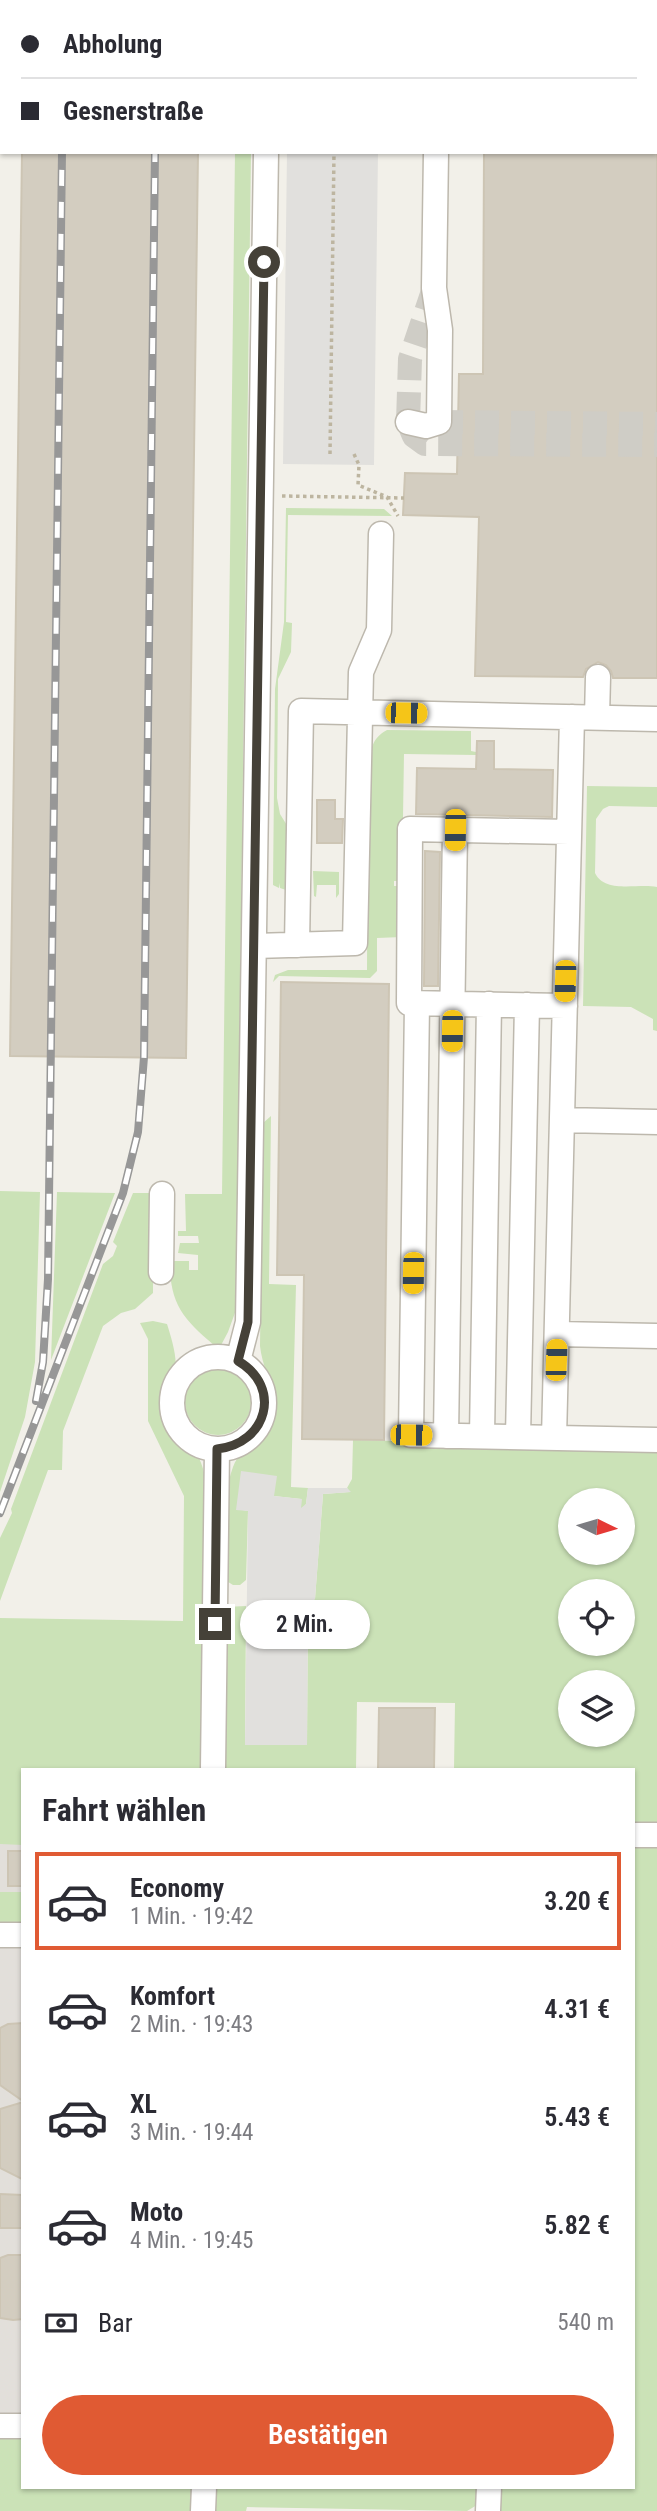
<!DOCTYPE html>
<html lang="de">
<head>
<meta charset="utf-8">
<style>
	:root { --surface:#fff; --page:#f2f2f3; --text:#2b2b33; --muted:#7c7c81; --line:#e1e1e2; --accent:#e05a33 }
	body { margin:0; font-family:"Roboto Condensed",sans-serif; background:var(--page); color:var(--text); height:100vh; display:flex; flex-direction:column; font-size:26px; white-space:nowrap }
	* { box-sizing:border-box; margin:0 }
	p { font-size:23px; color:var(--muted) }
	.icon { flex:none; width:38px; height:38px; fill:none; stroke:currentColor; stroke-width:2; stroke-linecap:round; stroke-linejoin:round }
	.map { position:relative; flex:1; overflow:hidden }
	.details { position:absolute; left:21px; top:1768px; width:614px; height:721px; display:flex; flex-direction:column; background:var(--surface); border-radius:0px; box-shadow:0 2px 5px #0004 }
	.details>* { flex:none }
	.banner { position:absolute; left:0px; top:0px; width:658px; height:154px; box-shadow:0 2px 5px #0004; display:grid; align-content:center; height:154px; padding:0 21px; background:var(--surface) }
	.needle { width:46px; rotate:95deg }
	.buttons { position:absolute; left:558px; top:1488px; display:grid; gap:14px }
	.buttons a { display:grid; place-items:center; width:77px; height:77px; border-radius:50%; background:var(--surface); box-shadow:0 2px 5px #0004; font-size:35px }
	.end { position:absolute; width:32px; height:32px; margin:-16px; border:9px solid #454138; background:#fff; box-shadow:0 0 0 4px #fff }
	.from { border-radius:50% }
	.bubble { position:absolute; height:49px; border-radius:24px; background:var(--surface); box-shadow:0 2px 5px #0004; font-size:23px; font-weight:600; line-height:49px; text-align:center }
	.car { position:absolute; width:21px; height:42px; margin:-21px -10px; border-radius:9px; box-shadow:0 0 5px 2px #0007; background:linear-gradient(#f5c518 24%,#345 0 40%,#f5c518 0 76%,#345 0 86%,#f5c518 0) }
	.banner b { display:flex; align-items:center; gap:24px; height:66px; font-size:26px }
	.banner b+b { border-top:2px solid var(--line) }
	.banner i { width:18px; height:18px; background:var(--text) }
	ul { padding:0; list-style:none }
	li { display:flex; align-items:center; gap:21px; height:98px; margin:0 14px 10px; padding:0 7px; border:4px solid transparent; border-radius:0px }
	li div { flex:1 }
	li b { display:block; font-size:26px }
	li em { font-style:normal; font-weight:600 }
	li.current { border-color:var(--accent) }
	li>.icon { width:63px; height:63px; stroke-width:1.5 }
	h2 { padding:0 21px; font-size:32px; line-height:84px }
	.pay { display:flex; align-items:center; gap:18px; height:77px; padding:0 21px; font-size:26px }
	.pay p { margin-inline-start:auto }
	.action { display:flex; gap:14px; margin-top:auto; padding:14px 21px }
	.action a { flex:1; height:80px; border-radius:42px; background:var(--accent); color:#fff; font-size:28px; font-weight:600; line-height:80px; text-align:center }
	.map>svg:first-child { display:block }
	.industrial { fill:#e2dfda }
	.green { fill:#cbe2b7; fill-rule:evenodd }
	.parking { fill:#e1e0dd }
	.building { fill:#d3cdc0; stroke:#cdc5b4; stroke-width:2 }
	.lines { fill:none; stroke-linecap:round; stroke-linejoin:round }
	.minor-tunnel { stroke:#cfcdc6; stroke-width:24; stroke-dasharray:24 12; stroke-linecap:butt }
	.minor-casing { stroke:#bdb8ad; stroke-width:27 }
	.path { stroke:#bdb5a0; stroke-width:3.5; stroke-dasharray:3.5 3.5; stroke-linecap:butt }
	.minor { stroke:#fff; stroke-width:24 }
	.rail-casing { stroke:#979797; stroke-width:8 }
	.rail { stroke:#fff; stroke-width:5; stroke-dasharray:16; stroke-linecap:butt }
	.route { stroke:#454138; stroke-width:9 }
</style>
</head>
<body>
<div class="map">
<svg width="657" height="2511" viewBox="0 0 657 2511">
	<rect width="100%" height="100%" fill="#f2f0e9"/>
	<path class="industrial" d="M0,1813L23,1814V2483H0Z"/>
	<path class="green" d="M235,152H251L236,1310L228,1332L219,1349C186,1322 169,1306 170,1261H189V1270H198V1255L178,1253L180,1243H199L198,1236H178V1231H186L185,1194H222Z
		M286,508L384,509L392,516L288,515L286,622L292,623L291,652L278,679L277,798L280,814L288,827L286,890L280,888V883L279,888L273,885L275,689L284,622Z
		M387,730L471,731V751L476,752V755L404,754L402,881H394V886H403L402,937L377,938V971L370,978L279,976L273,982L275,975L288,970H367L368,765C371,749 372,738 387,730Z
		M587,786L657,787V807L609,806L603,809L596,819L595,873C605,894 638,883 657,887V1031L653,1030V1019L631,1007L583,1006Z
		M313,871L339,872V894L336,898V885H317L316,897L314,896Z
		M271,1116L269,1284L296,1285L291,1487L308,1488L306,1504L303,1508H300L301,1499L274,1496L237,1509L248,1511L246,1580L240,1585H233L225,1580C226,1546 221,1498 233,1467C241,1445 266,1440 271,1410C275,1388 262,1367 260,1346L263,1123Z
		M0,1191L40,1192L35,1362L25,1417L0,1492Z
		M57,1192L115,1193L51,1360Z
		M133,1193H153V1293L135,1309L121,1313L103,1326L63,1431L62,1470H48L0,1601V1538L12,1513L11,1509L103,1264L113,1256L117,1246L113,1242Z
		M153,1321L167,1324C171,1337 178,1358 175,1372C171,1388 163,1393 167,1413C171,1430 181,1436 192,1447C200,1456 204,1470 206,1482L204,1769H23V1845L0,1844V1618L183,1621L184,1496L148,1421V1339L140,1323Z
		M185 1402a33 33 0 1 1 66 0a33 33 0 1 1-66 0Z
		M353,1440L657,1447V2511H499V2487H634V1769H454L455,1703L357,1702L356,1769H222L225,1607L246,1606L245,1745H307L308,1603L315,1599L323,1494L350,1492L347,1488L352,1479ZM570,1500H623V1552H570ZM570,1591H623V1643H570ZM570,1682H623V1734H570Z
		M0,1892H23V1924L0,1923Z
		M0,2435H23V2487H194L193,2511H0Z
		M214,2487H479L477,2505L467,2511L247,2507L246,2511H214Z"/>
	<path class="parking" d="M287,152H378L374,465L283,464Z
		M241,1471L277,1476L274,1496L302,1499L301,1508L306,1504L308,1488H347L351,1492L323,1494L315,1599L308,1604L307,1745H245L248,1511L236,1510Z"/>
	<path class="building" d="M22,152H198L186,1058L10,1056Z
		M484,152H657V678H613L611,671L606,665L598,662L586,669L583,677L475,676L479,517L403,515L405,473L457,474L459,374H483Z
		M477,741H494V769L553,770L552,817L416,814L417,768L476,769Z
		M317,800H335V819H343L342,843H317Z
		M425,851L440,852L438,986H424Z
		M281,982L389,984L384,1440L302,1439L304,1275H277Z
		M379,1708H435L434,1769H378Z
		M8,1851H23V1886H8Z
		M23,2023V2101L0,2085V2028L8,2024Z
		M23,2102V2171L22,2179L0,2168V2109Z
		M0,2194L22,2195V2228H0Z
		M8,2255H23V2319L13,2320L0,2318V2258Z"/>
	<g class="lines">
		<path class="minor-tunnel" d="M434,288L410,359L408,422L414,436L425,444L657,445
			M439,422L657,424"/>
		<g class="minor-casing">
			<path id="minor" d="M269,2V0
				M439,2V0
				M408,422L426,426L439,422L440,330L434,288L436,152
				M597,717L598,677
				M297,945L301,711L657,719
				M255,946L355,943L361,672L379,630L381,534
				M417,1003L411,1435L657,1440
				M565,1006L409,1003L410,829L569,832
				M562,1120L657,1122
				M161,1272L162,1194
				M557,1334L657,1336
				M172 1403a46 46 0 1 1 92 0a46 46 0 1 1-92 0Z
				M238,1361L248,1322L266,152
				M446,1436L455,830
				M482,1436L489,1004
				M518,1437L527,1005
				M554,1438L572,717
				M213,1769L217,1449
				M634,1835H657
				M0,1935H23
				M0,2426H23
				M203,2511L204,2487
				M488,2511L489,2487"/>
		</g>
		<path class="path" d="M336,2V0
			M330,454L334,152
			M354,454L359,465L358,485L387,497L398,516
			M282,496L404,498"/>
		<use href="#minor" class="minor"/>
		<g class="rail-casing">
			<path id="rail" d="M64,2V0
				M157,2V0
				M36,1401L43,1362L48,1279L62,152
				M0,1513L123,1193L138,1132L144,1057L155,152"/>
		</g>
		<use href="#rail" class="rail"/>
	</g>
	<g class="lines">
		<path class="route" d="M215,1624L217,1449C267,1444 283,1387 238,1361L248,1322L264,262"/>
	</g>
</svg>
<div class="buttons">
<a><svg class="needle" viewBox="-14 -14 28 28"><path d="M0-13l5 13h-10z" fill="#e53935"/><path d="M0 13l5-13h-10z" fill="#7c7c81"/></svg></a>
<a><svg class="icon" aria-label="locate" viewBox="0 0 24 24"><circle cx="12" cy="12" r="6"/><path d="M12 2v4M12 18v4M2 12h4M18 12h4"/></svg></a>
<a><svg class="icon" aria-label="layers" viewBox="0 0 24 24"><path d="M12 4l9 5-9 5-9-5zM3 14l9 5 9-5"/></svg></a>
</div>
<i class="end from" style="left:264px;top:262px"></i>
<i class="end" style="left:215px;top:1624px"></i>
<div class="bubble" style="left:240px;top:1600px;width:130px">2 Min.</div>
<i class="car" style="left:406px;top:713px;rotate:91deg"></i>
<i class="car" style="left:455px;top:830px;rotate:181deg"></i>
<i class="car" style="left:565px;top:981px;rotate:182deg"></i>
<i class="car" style="left:452px;top:1031px;rotate:181deg"></i>
<i class="car" style="left:413px;top:1273px;rotate:181deg"></i>
<i class="car" style="left:556px;top:1360px;rotate:2deg"></i>
<i class="car" style="left:411px;top:1435px;rotate:91deg"></i>
<div class="banner">
<b><i class="from"></i>Abholung</b>
<b><i></i>Gesnerstraße</b>
</div>
<section class="details">
<h2>Fahrt wählen</h2>
<ul>
<li class="current"><svg class="icon" aria-label="car" viewBox="0 0 24 24"><path d="M5 17H2v-5l4-1 3-4h7l3 4 3 1v5h-3M9 17h6M6 11h13"/><circle cx="7" cy="17" r="2"/><circle cx="17" cy="17" r="2"/></svg><div><b>Economy</b><p>1 Min. · 19:42</p></div><em>3.20 €</em></li>
<li><svg class="icon" aria-label="car" viewBox="0 0 24 24"><path d="M5 17H2v-5l4-1 3-4h7l3 4 3 1v5h-3M9 17h6M6 11h13"/><circle cx="7" cy="17" r="2"/><circle cx="17" cy="17" r="2"/></svg><div><b>Komfort</b><p>2 Min. · 19:43</p></div><em>4.31 €</em></li>
<li><svg class="icon" aria-label="car" viewBox="0 0 24 24"><path d="M5 17H2v-5l4-1 3-4h7l3 4 3 1v5h-3M9 17h6M6 11h13"/><circle cx="7" cy="17" r="2"/><circle cx="17" cy="17" r="2"/></svg><div><b>XL</b><p>3 Min. · 19:44</p></div><em>5.43 €</em></li>
<li><svg class="icon" aria-label="car" viewBox="0 0 24 24"><path d="M5 17H2v-5l4-1 3-4h7l3 4 3 1v5h-3M9 17h6M6 11h13"/><circle cx="7" cy="17" r="2"/><circle cx="17" cy="17" r="2"/></svg><div><b>Moto</b><p>4 Min. · 19:45</p></div><em>5.82 €</em></li>
</ul>
<div class="pay"><svg class="icon" aria-label="cash" viewBox="0 0 24 24"><path d="M3 7h18v10H3z"/><circle cx="12" cy="12" r="2"/></svg>Bar<p>540 m</p></div>
<div class="action"><a>Bestätigen</a></div>
</section>
</div>
</body>
</html>
